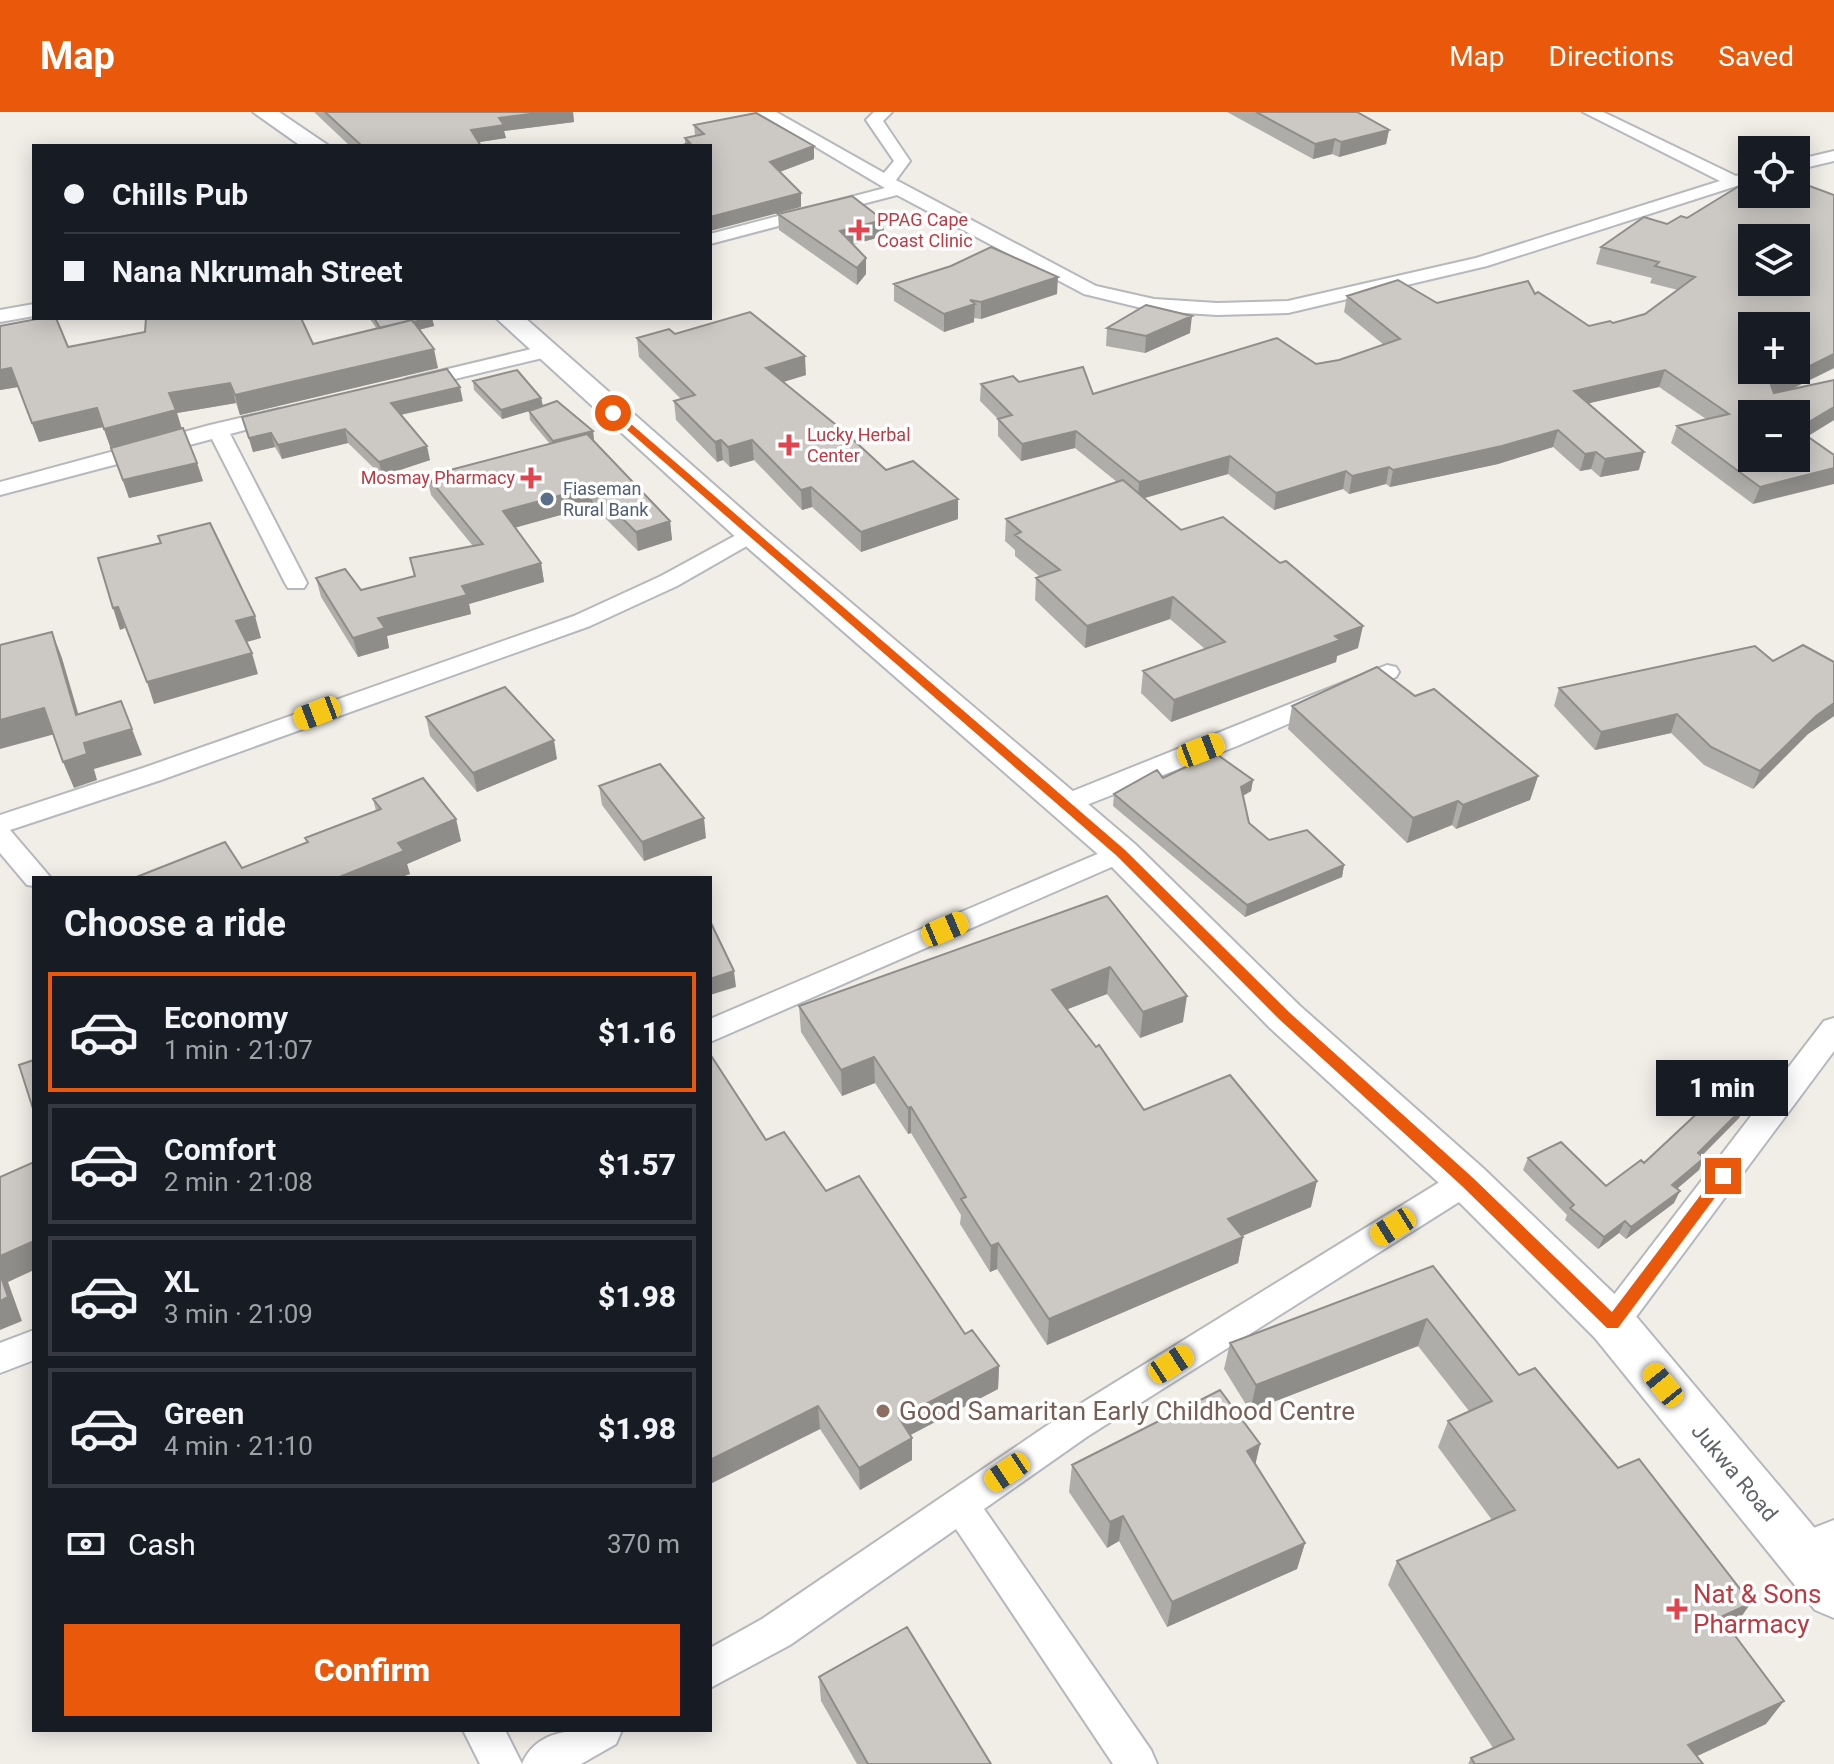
<!DOCTYPE html>
<html lang="en">
<head>
<meta charset="utf-8">
<style>
	:root { --surface:#171b24; --page:#242831; --text:#f1f3f6; --muted:#9ea1a6; --line:#363941; --accent:#ea580c }
	body { margin:0; font-family:Roboto,sans-serif; background:var(--page); color:var(--text); height:100vh; display:flex; flex-direction:column; font-size:30px; white-space:nowrap }
	* { box-sizing:border-box; margin:0 }
	p { font-size:26px; color:var(--muted) }
	.icon { flex:none; width:44px; height:44px; fill:none; stroke:currentColor; stroke-width:2; stroke-linecap:round; stroke-linejoin:round }
	.map { position:relative; flex:1; overflow:hidden }
	.side { position:absolute; left:32px; top:764px; width:680px; height:856px; display:flex; flex-direction:column; background:var(--surface); border-radius:0px; box-shadow:0 4px 20px #0003 }
	.side>* { flex:none }
	.top-card { position:absolute; left:32px; top:32px; width:680px; height:176px; border-radius:0px; box-shadow:0 4px 20px #0003; display:grid; align-content:center; height:176px; padding:0 32px; background:var(--surface) }
	.fabs { position:absolute; left:1738px; top:24px; display:grid; gap:16px }
	.fabs a { display:grid; place-items:center; width:72px; height:72px; border-radius:0px; background:var(--surface); box-shadow:0 4px 20px #0003; font-size:40px }
	.end { position:absolute; width:36px; height:36px; margin:-18px; border:10px solid #ea580c; background:#fff; box-shadow:0 0 0 4px #fff }
	.from { border-radius:50% }
	.bubble { position:absolute; height:56px; border-radius:0px; background:var(--surface); box-shadow:0 4px 20px #0003; font-size:26px; font-weight:800; line-height:56px; text-align:center }
	.car { position:absolute; width:24px; height:48px; margin:-24px -12px; border-radius:10px; box-shadow:0 0 6px 2px #0007; background:linear-gradient(#f5c518 24%,#345 0 40%,#f5c518 0 76%,#345 0 86%,#f5c518 0) }
	.top-card b { display:flex; align-items:center; gap:28px; height:76px; font-size:30px }
	.top-card b+b { border-top:2px solid var(--line) }
	.top-card i { width:20px; height:20px; background:var(--text) }
	ul { padding:0; list-style:none }
	li { display:flex; align-items:center; gap:24px; height:120px; margin:0 16px 12px; padding:0 16px; border:4px solid var(--line); border-radius:0px }
	li div { flex:1 }
	li b { display:block; font-size:30px }
	li em { font-style:normal; font-weight:800 }
	li.selected { border-color:var(--accent) }
	li>.icon { width:72px; height:72px; stroke-width:1.5 }
	h2 { padding:0 32px; font-size:36px; line-height:96px }
	.pay { display:flex; align-items:center; gap:20px; height:88px; padding:0 32px; font-size:30px }
	.pay p { margin-inline-start:auto }
	.cta { display:flex; gap:16px; margin-top:auto; padding:16px 32px }
	.cta a { flex:1; height:92px; border-radius:0px; background:var(--accent); color:#fff; font-size:32px; font-weight:800; line-height:92px; text-align:center }
	header { display:flex; align-items:center; gap:48px; box-sizing:border-box; height:112px; padding:0 40px; background:var(--accent); color:#fff }
	header strong { font-size:38px }
	nav { display:flex; gap:44px; margin-inline-start:auto; font-size:28px }
	.map>svg:first-child { display:block }
	.lines { fill:none; stroke-linecap:round; stroke-linejoin:round }
	.street-casing { stroke:#b5b8bc; stroke-width:4 }
	.secondary-casing { stroke:#b4b8bc; stroke-width:4 }
	.street { fill:#fff; fill-rule:evenodd }
	.secondary { fill:#fff; fill-rule:evenodd }
	.wall { fill:#afada9 }
	.shaded-wall { fill:#8f8d8a }
	.building { fill:#ccc9c5; stroke:#8f8d8a; stroke-width:2; fill-rule:evenodd }
	.route { fill:#ea580c }
	.health-dot { fill:#e0444e; stroke:#fff; stroke-width:3 }
	.service-dot { fill:#5c6f8a; stroke:#fff; stroke-width:3 }
	.education-dot { fill:#8d6e63; stroke:#fff; stroke-width:3 }
	.labels { text-anchor:middle; stroke-width:7; stroke-linejoin:round; paint-order:stroke }
	.far-health-label { font-size:18px; fill:#be3a42; stroke:#fff; text-anchor:start }
	.far-service-label { font-size:18px; fill:#4e5e75; stroke:#fff; text-anchor:start }
	.street-label { font-size:22px; fill:#5f6468; stroke:#fff }
	.near-education-label { font-size:26px; fill:#785e54; stroke:#fff; text-anchor:start }
	.near-health-label { font-size:26px; fill:#be3a42; stroke:#fff; text-anchor:start }
</style>
</head>
<body>
<header>
<strong>Map</strong>
<nav><a>Map</a><a>Directions</a><a>Saved</a></nav>
</header>
<div class="map">
<svg width="1834" height="1652" viewBox="0 0 1834 1652">
	<rect width="100%" height="100%" fill="#f1eee8"/>
	<g class="lines">
		<g class="street-casing">
			<path id="street" d="M757,0H776L884,61L894,49L866,8L874,0H892L883,9L910,49L896,68L1096,174L1154,187L1217,191L1288,189L1476,146L1720,69L1583,0H1603L1736,64L1752,59V69L1487,154L1288,201L1217,203L1154,199L1084,182L897,83L710,132V122L885,76Z
				M1834,39V49L1796,58V48Z
				M34,192V204L0,210V198Z
				M544,234L551,236L554,240L551,244L413,277L403,271L406,267Z
				M279,297L289,303L286,307L230,322L307,471L304,476H288L285,471L212,327L0,383V370L210,313Z
				M751,415L762,422L759,427L677,474L590,514L161,668L10,718L51,766H34V774L27,773L0,741V703L143,656L574,504L661,464Z
				M1387,553L1396,555L1399,560L1396,565L1237,634L1071,699L1062,702L1053,699L1049,693L1053,687Z
				M1121,732L1130,735L1134,741L1130,747L710,930V907Z
				M1834,906V939L1624,1221L1612,1225L1600,1221L1595,1211L1600,1201L1824,909Z
				M1467,1056L1478,1060L1483,1069L1478,1078L1088,1324L984,1397L1151,1638L1157,1652H1113L956,1417L790,1533L710,1576V1536L762,1507L1064,1302L1456,1060Z
				M34,1218V1248L0,1261V1231Z
				M1834,1408V1442L1801,1455L1788,1450L1782,1438L1788,1426Z
				M463,1618H505L522,1652C538,1612 586,1618 622,1618L616,1632L581,1652H480Z"/>
		</g>
		<g class="secondary-casing">
			<path id="secondary" d="M253,0H279L329,34H301Z
				M496,206H525L762,415L1135,732L1300,894L1483,1056L1629,1196L1834,1439V1506L1815,1498L1595,1226L1451,1082L1270,916L1107,750L740,429Z"/>
		</g>
		<use href="#street" class="street"/>
		<use href="#secondary" class="secondary"/>
	</g>
	<path class="wall" d="M314,0H573L574,10L504,19L506,26L479,30L481,34H350Z
		M1227,0H1357L1389,18L1386,32L1339,45L1332,42L1313,47Z
		M694,13L814,47L780,60L801,95L685,33V26L695,24Z
		M1752,82L1834,83V256L1792,277L1834,268V308L1807,325L1753,392L1671,331L1677,314L1706,307L1659,275L1588,291L1639,358L1600,365L1591,357L1580,359L1553,335L1498,352L1390,375L1386,372L1349,382L1343,377L1274,398L1228,362L1143,386L1181,418L1358,536L1337,544L1336,550L1171,610L1141,581L1143,559L1205,537L1170,507L1085,536L1035,488L1036,466L1040,465L1015,444V438L1005,429L1006,407L1117,370L1075,336L1021,349L998,324V307L980,289L981,272L1019,270L1093,282L1316,252L1339,248L1384,233L1344,200L1347,184L1437,191L1535,182L1589,214L1613,211L1645,202L1678,178L1650,171L1652,166L1596,152L1601,135Z
		M778,102L883,108L884,124L853,132L866,162L857,173L779,118Z
		M894,172L1057,182L981,207L974,206V210L944,220L894,189Z
		M369,206H432L434,214L419,218L438,256L240,303L236,291L177,301L182,317L197,351L203,369L129,386L103,315L39,330L18,275L0,278V214L68,235L313,232L377,217Z
		M1107,216L1190,221L1145,241L1106,234Z
		M675,222L806,263L783,270L886,358L958,387V407L861,440L812,395L802,398L754,348L730,355L723,348L717,350L676,308L674,289L681,287L639,245L637,226Z
		M473,269L541,286L543,294L593,319L594,328H592L670,409L672,428L638,439L593,394L515,415L541,451L544,470L469,492L471,502L387,524L389,536L358,545L321,485L316,466L361,478L414,465L410,446L473,434L431,383L427,364L550,332L530,308L529,299L502,307L474,278Z
		M463,289L401,303L430,348L382,364L348,331L282,347L275,335L253,340L242,305Z
		M1773,549L1834,550V604L1808,622L1753,677L1704,653L1671,621L1595,638L1554,594L1559,576Z
		M1415,584L1538,664L1530,688L1456,717L1452,713L1407,731L1288,617L1292,594Z
		M426,605L557,647L477,680L430,624Z
		M1163,666L1253,668L1251,679L1243,684L1249,711L1269,728L1344,753L1342,765L1245,805L1113,694L1114,682Z
		M599,674L706,726L644,749L602,693Z
		M373,687L456,707L461,729L407,752L410,762L399,766H134L242,756L307,730L305,726L376,699Z
		M1107,784L1183,910L1140,926L1107,882L1067,897L1144,998L1311,1095L1242,1124L1243,1125L1238,1151L1047,1233L997,1157L990,1160L960,1112L961,1103L911,1021L908,1022L875,971L842,984L801,920L799,894Z
		M710,942L766,1028L826,1079L965,1222L999,1254L998,1277L910,1323L912,1326V1348L860,1378L820,1317L710,1372Z
		M1745,994L1739,1006L1702,1044L1699,1058L1677,1077L1674,1091L1626,1127L1619,1121L1598,1137L1565,1108L1567,1103L1523,1058L1528,1046L1606,1074Z
		M1433,1154L1519,1263L1734,1515L1730,1517L1766,1612L1697,1644L1703,1652H1468L1471,1646L1493,1636L1388,1473L1397,1449L1492,1408L1438,1335L1448,1309L1469,1299L1418,1234L1250,1299L1224,1257L1230,1231Z
		M1260,1332L1255,1353L1305,1431L1297,1457L1167,1515L1119,1429L1107,1436L1069,1380L1072,1353Z
		M819,1565L991,1652H857L821,1589Z"/>
	<path class="shaded-wall" d="M546,0H573L574,10L504,19L506,26L473,31L471,18L499,6Z
		M1389,18L1386,32L1339,45L1341,30Z
		M1335,27L1332,42L1313,47L1315,32Z
		M814,34V47L771,63L770,50Z
		M801,81V95L710,119V105Z
		M883,108L884,124L841,136L840,119Z
		M866,146V162L857,173V156Z
		M1058,165L1057,182L981,207V190Z
		M975,192L974,210L944,220V202Z
		M1192,204L1190,221L1145,241L1146,224Z
		M432,206L434,214L383,226L381,217Z
		M434,237L438,256L240,303L235,283Z
		M1834,242V256L1765,290L1771,273Z
		M805,244L806,263L767,275L766,256Z
		M11,256L18,275L0,278V258Z
		M1665,258L1659,275L1569,296L1574,279Z
		M230,271L236,291L177,301L182,318L111,337L104,317L169,281Z
		M460,275L463,289L394,304L391,291Z
		M541,286L543,295L502,307L501,298Z
		M1834,295V308L1796,331L1797,317Z
		M97,296L103,315L39,330L32,311Z
		M345,317L348,331L282,347L278,333Z
		M1558,318L1553,335L1498,352L1390,375L1393,358Z
		M593,319L594,328L554,338L553,329Z
		M1076,319L1075,336L1021,349L1022,332Z
		M271,321L275,335L253,340L249,326Z
		M721,328L723,348L717,350L715,330Z
		M752,328L754,348L730,355L728,335Z
		M427,334L430,348L382,364L379,350Z
		M1596,340L1591,357L1580,359L1585,342Z
		M1644,340L1639,358L1600,365L1605,347Z
		M1230,344L1228,362L1138,388L1139,370Z
		M197,351L203,369L129,386L123,368Z
		M1389,355L1386,372L1349,382L1352,364Z
		M1834,356V372L1753,392L1760,375Z
		M1346,359L1343,377L1274,398L1276,381Z
		M591,375L593,394L507,418L503,399Z
		M811,375L812,395L802,398L801,378Z
		M958,387V407L861,440V420Z
		M670,409L672,428L638,439L636,420Z
		M541,451L544,470L469,492L471,502L387,524L389,536L358,545L353,526L378,506L462,474Z
		M1173,485L1170,507L1085,536L1087,514Z
		M118,495L125,516L120,518L113,496Z
		M255,504L261,526L243,531L236,509Z
		M1363,514L1358,536L1337,544L1336,550L1171,610L1174,588L1335,524Z
		M52,520L62,546L86,628L76,603Z
		M252,541L258,562L154,592L147,570Z
		M1834,591V604L1808,622L1753,677L1760,659L1816,604Z
		M44,596L55,622L0,637V608Z
		M1677,602L1671,621L1595,638L1601,620Z
		M132,617L142,643L94,657L97,668L74,676L63,650L84,631Z
		M554,628L557,647L477,680L473,661Z
		M1538,664L1530,688L1456,717L1463,693Z
		M1253,668L1251,679L1239,686L1241,675Z
		M1458,689L1452,713L1407,731L1413,706Z
		M704,706L706,726L644,749L642,730Z
		M456,707L461,729L407,752L410,762L399,766H337L398,731Z
		M1344,753L1342,765L1245,805L1247,793Z
		M1110,855L1107,882L1050,904L1052,878Z
		M734,859L736,875L710,883V867Z
		M1187,884L1183,910L1140,926L1143,900Z
		M874,945L875,971L842,984L841,958Z
		M1745,994L1739,1006L1692,1053L1698,1041Z
		M911,995V1021L908,1022V996Z
		M1704,1046L1699,1058L1667,1085L1672,1073Z
		M1317,1069L1311,1095L1223,1132L1228,1107Z
		M1680,1079L1674,1091L1626,1127L1631,1115Z
		M1625,1109L1619,1121L1598,1137L1604,1125Z
		M1243,1125L1238,1151L1047,1233L1049,1207Z
		M34,1129V1158L8,1170L22,1209L0,1218V1144Z
		M998,1131L997,1157L990,1160L991,1134Z
		M1427,1207L1418,1234L1250,1299L1256,1273Z
		M999,1254L998,1277L899,1329V1306Z
		M818,1294L820,1317L710,1372V1348Z
		M912,1326V1348L860,1378L859,1356Z
		M1260,1332L1254,1358L1247,1339Z
		M1123,1404L1119,1429L1107,1436L1110,1410Z
		M1305,1431L1297,1457L1167,1515L1172,1490Z
		M1751,1491L1734,1515L1704,1529L1721,1505Z
		M1784,1589L1766,1612L1680,1652L1688,1633Z"/>
	<path class="building" d="M325,0H546L499,6L504,13L471,18L481,34H362Z
		M1256,0H1357L1389,18L1341,30L1335,27L1315,32Z
		M756,1L814,34L770,50L801,81L710,105V34H679L690,31L685,26L704,22L694,13Z
		M1749,68L1752,69V82H1796V69L1834,83V242L1771,273L1774,281L1834,268V295L1797,317L1834,343V356L1760,375L1677,314L1729,302L1665,258L1574,279L1644,340L1605,347L1596,340L1585,342L1558,318L1502,334L1393,358L1389,355L1352,364L1346,359L1276,381L1230,344L1139,370L1076,319L1022,332L998,307L1012,303L981,272L1013,264L1019,270L1083,255L1093,282L1277,226L1316,252L1339,248L1400,227L1347,184L1398,168L1437,191L1528,169L1535,182L1538,180L1589,214L1610,209L1613,211L1645,202L1695,165L1655,154L1659,150L1601,135L1644,105L1667,112L1681,104L1687,106ZM1752,126H1796V170H1752ZM1752,214H1796V258H1752ZM1752,302H1796V346H1752Z
		M852,84L883,108L840,119L866,146L857,156L778,102Z
		M991,135L1058,165L981,190L970,188L975,192L944,202L894,172L951,154Z
		M1146,193L1192,204L1146,224L1107,216Z
		M750,200L805,244L766,256L846,321L886,358L913,349L958,387L861,420L811,375L801,378L752,328L728,335L721,328L715,330L674,289L695,283L637,226L669,217L675,222Z
		M42,206H56L68,235L145,220L146,206H301L313,232L412,208L434,237L235,283L230,271L169,281L176,298L104,317L97,296L32,311L11,256L0,258V214Z
		M374,206H431L413,210L412,208L380,216Z
		M447,257L460,275L391,291L427,334L379,350L345,317L278,333L271,321L249,326L242,305Z
		M517,258L541,286L501,298L473,269Z
		M557,289L593,319L553,329L529,299Z
		M183,316L197,351L123,368L111,336Z
		M587,322L670,409L636,420L591,375L503,399L541,451L462,474L467,483L378,506L385,516L353,526L316,466L345,457L361,478L415,464L410,446L483,432L427,364Z
		M1123,368L1181,418L1223,405L1280,451L1286,449L1363,514L1335,524L1340,528L1174,588L1143,559L1225,530L1173,485L1087,514L1036,466L1060,458L1015,423L1021,420L1006,407Z
		M210,411L255,504L236,509L252,541L147,570L118,495L113,496L98,446L161,431L158,424Z
		M52,520L76,603L121,589L132,617L84,631L87,642L63,650L44,596L0,608V533Z
		M1803,533L1834,550V591L1816,604L1760,659L1711,635L1677,602L1601,620L1559,576L1755,534L1773,549Z
		M1377,555L1415,584L1434,577L1538,664L1463,693L1458,689L1413,706L1292,594Z
		M505,575L554,628L473,661L426,605Z
		M1215,641L1253,668L1241,675L1249,711L1269,728L1307,718L1344,753L1247,793L1114,682L1157,658L1163,666Z
		M660,652L704,706L642,730L599,674Z
		M423,666L456,707L398,731L404,739L337,766H134L225,730L242,756L308,730L305,726L381,697L373,687Z
		M1107,784L1187,884L1143,900L1110,855L1052,878L1096,935L1099,933L1144,998L1230,963L1317,1069L1228,1107L1243,1125L1049,1207L998,1131L991,1134L961,1087L966,1085L911,995L908,996L874,945L841,958L799,894Z
		M710,809L734,859L710,867Z
		M710,942L766,1028L784,1020L826,1079L859,1064L965,1222L972,1218L999,1254L899,1306L912,1326L859,1356L818,1294L710,1348Z
		M34,948V1000L19,953Z
		M1721,979L1745,994L1698,1041L1704,1046L1672,1073L1680,1079L1631,1115L1625,1109L1604,1125L1570,1096L1574,1093L1528,1046L1561,1030L1606,1074L1641,1048L1644,1051Z
		M34,1050V1129L0,1144V1065Z
		M1433,1154L1519,1263L1535,1256L1618,1356L1639,1347L1751,1491L1721,1505L1784,1589L1688,1633L1703,1652H1475L1471,1646L1514,1627L1397,1449L1515,1398L1448,1309L1492,1289L1427,1207L1256,1273L1230,1231Z
		M0,1162L8,1185L0,1189Z
		M1220,1278L1260,1332L1247,1339L1305,1431L1172,1490L1123,1404L1110,1410L1072,1353Z
		M907,1515L991,1652H868L819,1565Z"/>
	<path class="route" d="M610,299H616L1125,738L1290,901L1472,1065L1612,1200L1718,1060H1728V1068L1618,1216H1607L1462,1074L1280,908L1117,744L610,303Z"/>
	<g class="health-dot">
		<path d="M855 106h8v8h8v8h-8v8h-8v-8h-8v-8h8z"/>
		<path d="M785 321h8v8h8v8h-8v8h-8v-8h-8v-8h8z"/>
		<path d="M527 354h8v8h8v8h-8v8h-8v-8h-8v-8h8z"/>
		<path d="M1673 1485h8v8h8v8h-8v8h-8v-8h-8v-8h8z"/>
	</g>
	<circle class="service-dot" cx="547" cy="387" r="8"/>
	<circle class="education-dot" cx="883" cy="1299" r="8"/>
	<g class="labels">
		<g class="far-health-label">
			<text x="877" y="114">PPAG Cape<tspan x="877" dy="21">Coast Clinic</tspan></text>
			<text x="807" y="329">Lucky Herbal<tspan x="807" dy="21">Center</tspan></text>
			<text x="515" y="372" text-anchor="end">Mosmay Pharmacy</text>
		</g>
		<g class="far-service-label">
			<text x="563" y="383">Fiaseman<tspan x="563" dy="21">Rural Bank</tspan></text>
		</g>
		<g class="street-label">
			<text transform="translate(1735 1360) rotate(50)" y="8">Jukwa Road</text>
		</g>
		<g class="near-education-label">
			<text x="899" y="1308">Good Samaritan Early Childhood Centre</text>
		</g>
		<g class="near-health-label">
			<text x="1693" y="1491">Nat &amp; Sons<tspan x="1693" dy="30">Pharmacy</tspan></text>
		</g>
	</g>
</svg>
<div class="fabs">
<a><svg class="icon" aria-label="locate" viewBox="0 0 24 24"><circle cx="12" cy="12" r="6"/><path d="M12 2v4M12 18v4M2 12h4M18 12h4"/></svg></a>
<a><svg class="icon" aria-label="layers" viewBox="0 0 24 24"><path d="M12 4l9 5-9 5-9-5zM3 14l9 5 9-5"/></svg></a>
<a>+</a>
<a>−</a>
</div>
<i class="end from" style="left:613px;top:301px"></i>
<i class="end" style="left:1723px;top:1064px"></i>
<div class="bubble" style="left:1656px;top:948px;width:132px">1 min</div>
<i class="car" style="left:317px;top:601px;rotate:249deg"></i>
<i class="car" style="left:1201px;top:638px;rotate:69deg"></i>
<i class="car" style="left:945px;top:817px;rotate:67deg"></i>
<i class="car" style="left:1393px;top:1115px;rotate:238deg"></i>
<i class="car" style="left:1171px;top:1252px;rotate:57deg"></i>
<i class="car" style="left:1663px;top:1273px;rotate:321deg"></i>
<i class="car" style="left:1007px;top:1360px;rotate:236deg"></i>
<div class="top-card">
<b><i class="from"></i>Chills Pub</b>
<b><i></i>Nana Nkrumah Street</b>
</div>
<section class="side">
<h2>Choose a ride</h2>
<ul>
<li class="selected"><svg class="icon" aria-label="car" viewBox="0 0 24 24"><path d="M5 17H2v-5l4-1 3-4h7l3 4 3 1v5h-3M9 17h6M6 11h13"/><circle cx="7" cy="17" r="2"/><circle cx="17" cy="17" r="2"/></svg><div><b>Economy</b><p>1 min · 21:07</p></div><em>$1.16</em></li>
<li><svg class="icon" aria-label="car" viewBox="0 0 24 24"><path d="M5 17H2v-5l4-1 3-4h7l3 4 3 1v5h-3M9 17h6M6 11h13"/><circle cx="7" cy="17" r="2"/><circle cx="17" cy="17" r="2"/></svg><div><b>Comfort</b><p>2 min · 21:08</p></div><em>$1.57</em></li>
<li><svg class="icon" aria-label="car" viewBox="0 0 24 24"><path d="M5 17H2v-5l4-1 3-4h7l3 4 3 1v5h-3M9 17h6M6 11h13"/><circle cx="7" cy="17" r="2"/><circle cx="17" cy="17" r="2"/></svg><div><b>XL</b><p>3 min · 21:09</p></div><em>$1.98</em></li>
<li><svg class="icon" aria-label="car" viewBox="0 0 24 24"><path d="M5 17H2v-5l4-1 3-4h7l3 4 3 1v5h-3M9 17h6M6 11h13"/><circle cx="7" cy="17" r="2"/><circle cx="17" cy="17" r="2"/></svg><div><b>Green</b><p>4 min · 21:10</p></div><em>$1.98</em></li>
</ul>
<div class="pay"><svg class="icon" aria-label="cash" viewBox="0 0 24 24"><path d="M3 7h18v10H3z"/><circle cx="12" cy="12" r="2"/></svg>Cash<p>370 m</p></div>
<div class="cta"><a>Confirm</a></div>
</section>
</div>
</body>
</html>
